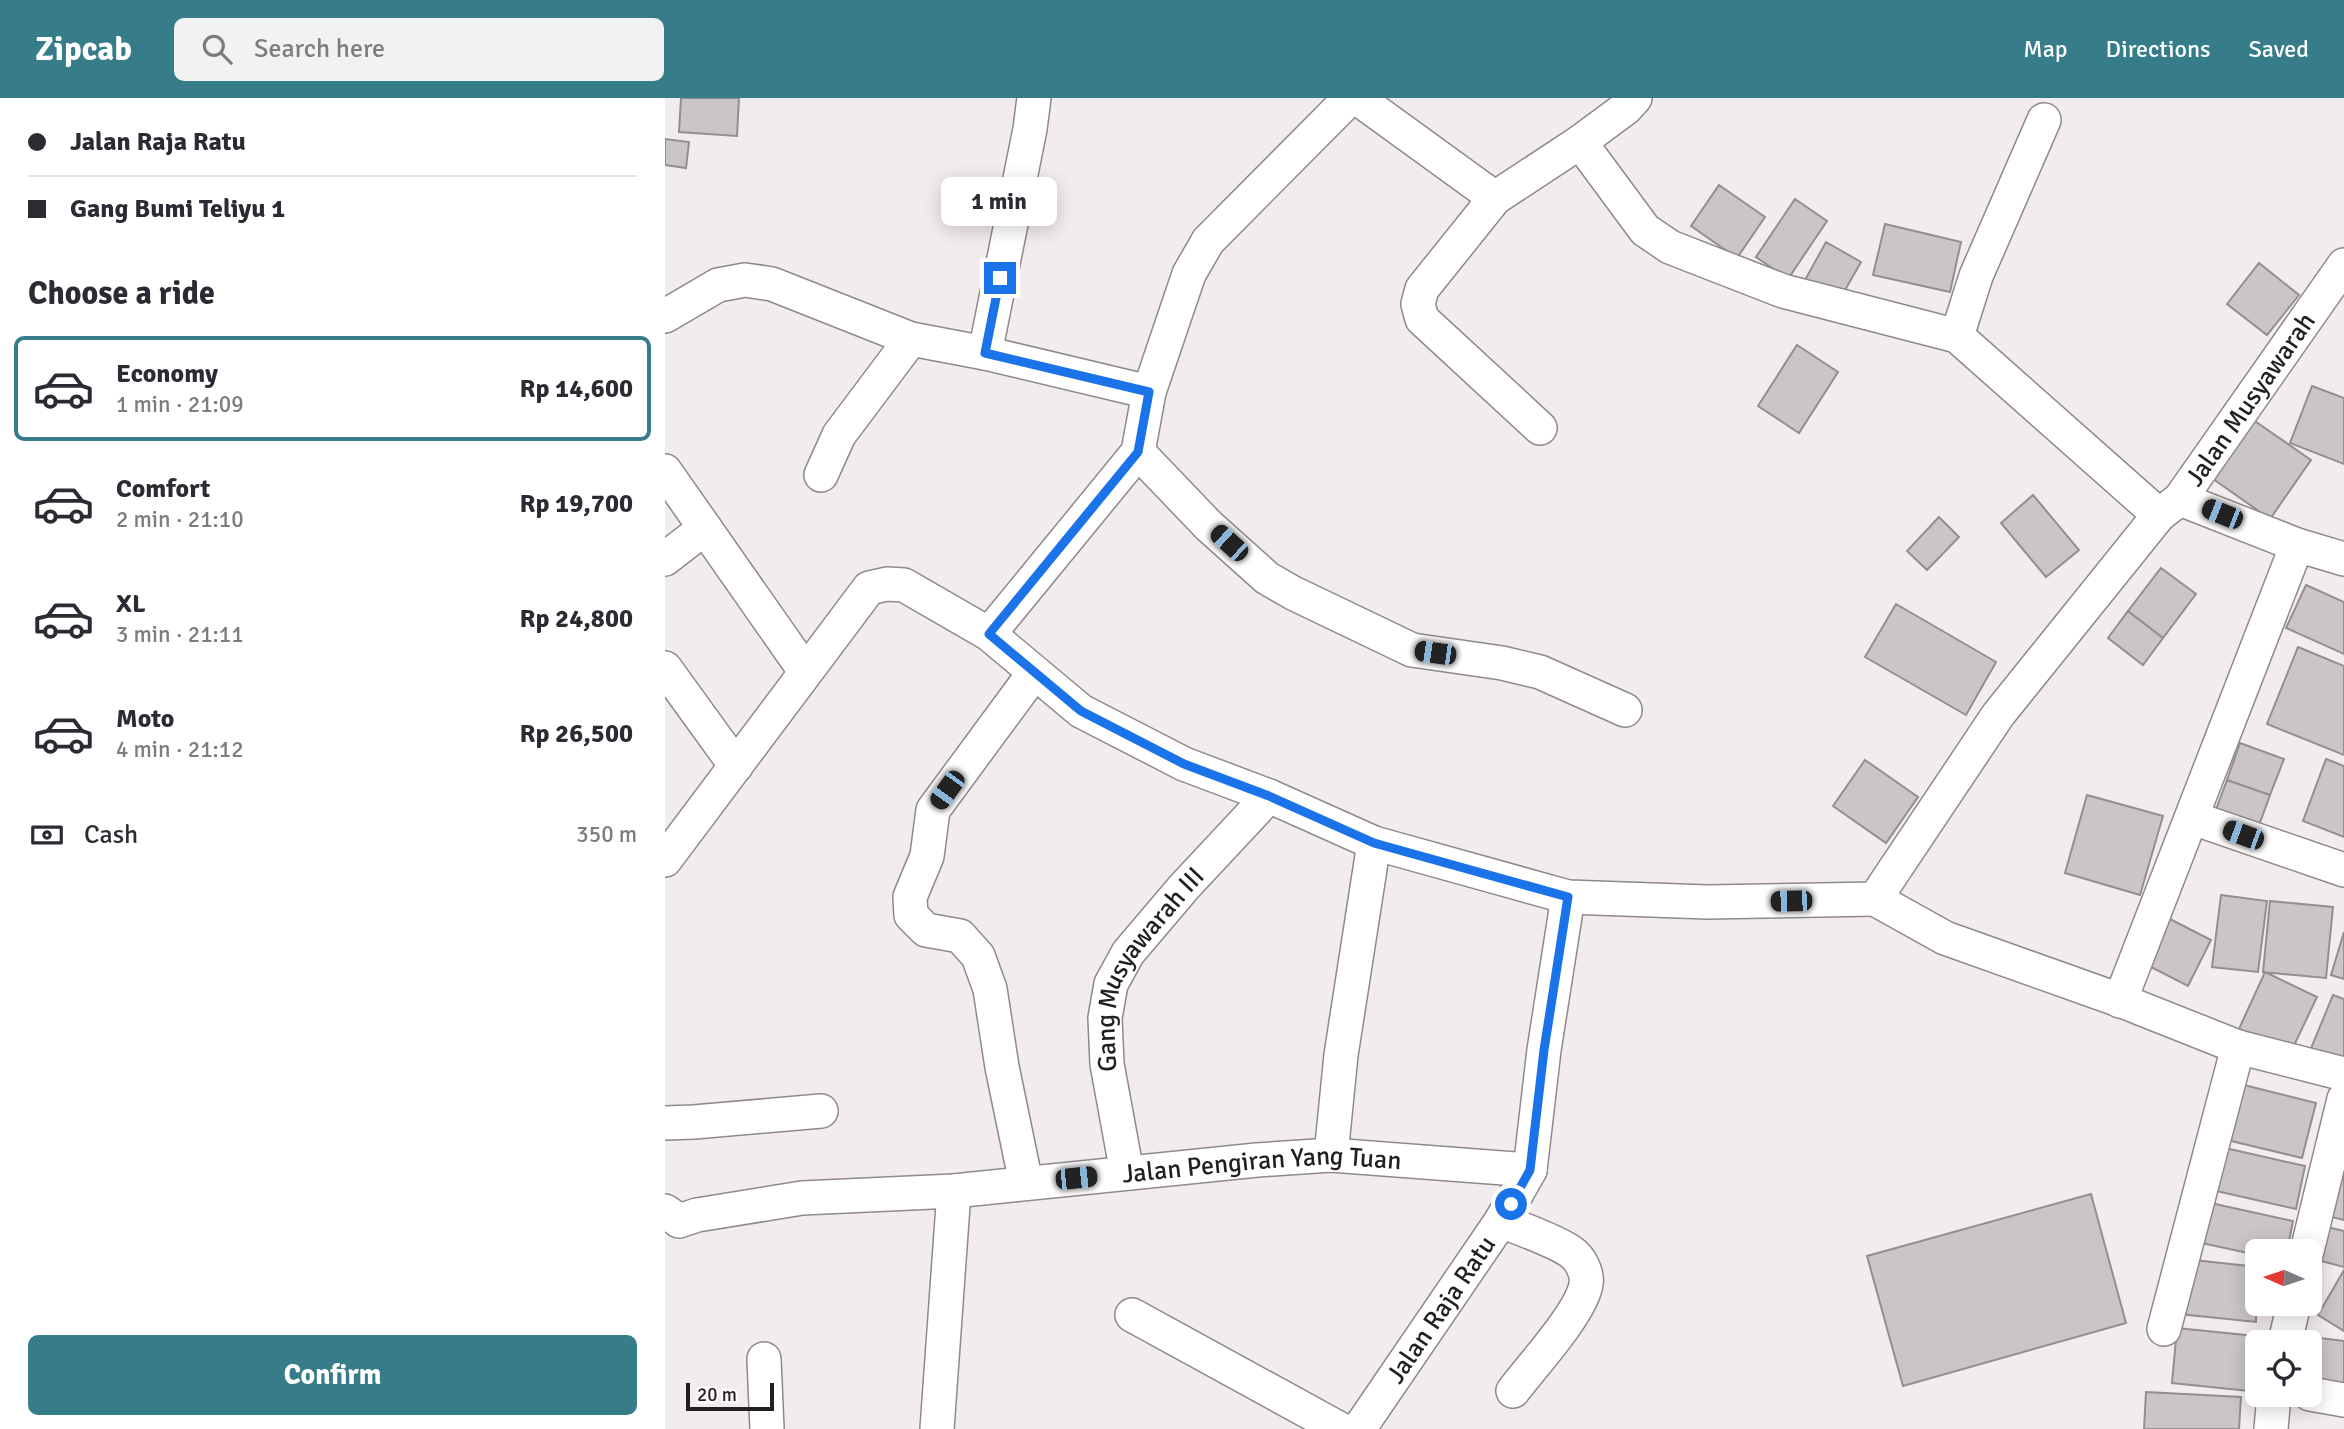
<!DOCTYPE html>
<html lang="en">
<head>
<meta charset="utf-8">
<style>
	:root { --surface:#fff; --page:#f2f2f3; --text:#2b2b33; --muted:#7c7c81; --line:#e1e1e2; --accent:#367c89 }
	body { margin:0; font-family:Signika,sans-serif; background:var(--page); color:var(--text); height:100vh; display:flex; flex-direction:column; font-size:26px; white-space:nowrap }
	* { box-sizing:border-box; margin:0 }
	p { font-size:23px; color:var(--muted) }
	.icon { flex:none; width:38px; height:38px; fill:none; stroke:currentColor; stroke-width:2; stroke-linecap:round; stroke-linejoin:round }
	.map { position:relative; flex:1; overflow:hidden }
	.side { display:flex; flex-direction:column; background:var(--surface); width:665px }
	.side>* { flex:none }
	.top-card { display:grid; align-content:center; height:154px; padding:0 28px; background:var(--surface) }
	.needle { width:46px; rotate:273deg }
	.tools { position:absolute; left:1580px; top:1141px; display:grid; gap:14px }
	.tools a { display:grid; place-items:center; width:77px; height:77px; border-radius:10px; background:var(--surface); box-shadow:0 4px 18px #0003; font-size:35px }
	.scale { position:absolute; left:21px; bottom:18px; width:88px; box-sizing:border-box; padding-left:7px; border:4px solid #221f20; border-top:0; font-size:19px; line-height:24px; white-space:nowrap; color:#221f20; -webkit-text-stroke:5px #fefafb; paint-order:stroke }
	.end { position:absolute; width:32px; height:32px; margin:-16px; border:9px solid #1a73e8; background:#fff; box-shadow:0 0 0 4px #fff }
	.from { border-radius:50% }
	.bubble { position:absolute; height:49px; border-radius:10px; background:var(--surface); box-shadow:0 4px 18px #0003; font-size:23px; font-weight:700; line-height:49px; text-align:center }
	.car { position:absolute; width:21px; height:42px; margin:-21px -10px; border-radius:9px; box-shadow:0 0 5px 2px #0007; background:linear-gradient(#222 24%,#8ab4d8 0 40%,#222 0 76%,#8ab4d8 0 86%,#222 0) }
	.top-card b { display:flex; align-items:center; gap:24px; height:66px; font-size:26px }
	.top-card b+b { border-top:2px solid var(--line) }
	.top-card i { width:18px; height:18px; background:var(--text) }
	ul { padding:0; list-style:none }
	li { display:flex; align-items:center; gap:21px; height:105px; margin:0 14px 10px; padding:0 14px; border:4px solid transparent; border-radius:10px }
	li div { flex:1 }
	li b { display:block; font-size:26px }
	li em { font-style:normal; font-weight:700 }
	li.selected { border-color:var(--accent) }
	li>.icon { width:63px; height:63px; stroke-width:1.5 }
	h2 { padding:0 28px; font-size:32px; line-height:84px }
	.pay { display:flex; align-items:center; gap:18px; height:77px; padding:0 28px; font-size:26px }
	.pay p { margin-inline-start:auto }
	.cta { display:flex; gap:14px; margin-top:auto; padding:14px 28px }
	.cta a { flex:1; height:80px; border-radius:10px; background:var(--accent); color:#fff; font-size:28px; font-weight:700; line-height:80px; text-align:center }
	header { display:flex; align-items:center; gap:42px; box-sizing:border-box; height:98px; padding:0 35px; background:var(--accent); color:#fff }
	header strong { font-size:33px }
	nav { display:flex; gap:38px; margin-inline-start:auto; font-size:24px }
	.search { width:490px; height:63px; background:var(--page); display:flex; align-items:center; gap:18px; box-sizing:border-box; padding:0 24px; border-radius:10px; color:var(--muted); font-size:26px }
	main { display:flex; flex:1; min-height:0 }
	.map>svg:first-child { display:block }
	.building { fill:#ccc5c7; stroke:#948e8f; stroke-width:2 }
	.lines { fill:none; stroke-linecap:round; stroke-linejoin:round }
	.street-casing { stroke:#8f898a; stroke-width:36 }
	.street { stroke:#fff; stroke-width:33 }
	.route { stroke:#1a73e8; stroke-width:9 }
	.labels { text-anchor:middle; stroke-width:5; stroke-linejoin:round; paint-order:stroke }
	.street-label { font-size:26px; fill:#221f20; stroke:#fefafb }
</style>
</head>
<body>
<header>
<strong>Zipcab</strong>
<div class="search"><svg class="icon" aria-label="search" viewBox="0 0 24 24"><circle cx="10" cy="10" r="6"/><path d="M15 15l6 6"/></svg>Search here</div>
<nav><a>Map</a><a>Directions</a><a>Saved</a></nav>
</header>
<main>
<section class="side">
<div class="top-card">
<b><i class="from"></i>Jalan Raja Ratu</b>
<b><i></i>Gang Bumi Teliyu 1</b>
</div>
<h2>Choose a ride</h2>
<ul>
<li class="selected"><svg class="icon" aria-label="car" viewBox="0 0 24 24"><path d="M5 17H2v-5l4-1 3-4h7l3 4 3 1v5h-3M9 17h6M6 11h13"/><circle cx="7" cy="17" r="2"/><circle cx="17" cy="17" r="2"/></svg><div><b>Economy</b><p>1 min · 21:09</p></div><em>Rp 14,600</em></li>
<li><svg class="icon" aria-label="car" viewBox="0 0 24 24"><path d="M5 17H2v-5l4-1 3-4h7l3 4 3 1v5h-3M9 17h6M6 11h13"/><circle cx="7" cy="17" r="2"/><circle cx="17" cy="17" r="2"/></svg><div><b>Comfort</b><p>2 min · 21:10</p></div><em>Rp 19,700</em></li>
<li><svg class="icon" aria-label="car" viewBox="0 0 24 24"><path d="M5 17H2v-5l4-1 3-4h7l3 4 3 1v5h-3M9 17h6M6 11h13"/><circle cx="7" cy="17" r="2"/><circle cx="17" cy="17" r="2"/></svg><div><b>XL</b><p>3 min · 21:11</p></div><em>Rp 24,800</em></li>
<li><svg class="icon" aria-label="car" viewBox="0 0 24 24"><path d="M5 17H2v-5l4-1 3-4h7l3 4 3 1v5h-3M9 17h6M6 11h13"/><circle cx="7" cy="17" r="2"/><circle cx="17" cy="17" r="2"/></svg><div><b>Moto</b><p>4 min · 21:12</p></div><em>Rp 26,500</em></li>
</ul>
<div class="pay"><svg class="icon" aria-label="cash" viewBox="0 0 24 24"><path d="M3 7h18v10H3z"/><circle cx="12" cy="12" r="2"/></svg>Cash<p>350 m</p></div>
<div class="cta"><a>Confirm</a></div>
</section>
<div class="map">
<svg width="1679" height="1331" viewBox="0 0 1679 1331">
	<rect width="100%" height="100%" fill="#f3ecee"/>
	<path class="building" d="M16,0H74L72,38L14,34Z
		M0,41L24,44L21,70L0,67Z
		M1054,87L1100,119L1072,160L1026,128Z
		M1130,101L1162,123L1123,181L1091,159Z
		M1220,126L1296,144L1285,194L1208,177Z
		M1161,144L1196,164L1175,201L1140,182Z
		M1594,165L1634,197L1602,237L1562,206Z
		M1132,247L1173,274L1134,335L1093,308Z
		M1647,288L1679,300V366L1625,345Z
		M1581,317L1646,362L1605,421L1541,376Z
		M1368,397L1414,452L1381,479L1336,425Z
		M1274,419L1294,439L1262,472L1242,453Z
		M1496,470L1531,496L1498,540L1463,513Z
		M1641,487L1679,504V556L1621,530Z
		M1231,506L1331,564L1301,617L1200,559Z
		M1463,513L1498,540L1478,567L1443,540Z
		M1633,549L1679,568V657L1602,626Z
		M1575,645L1619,661L1605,697L1562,682Z
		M1661,661L1679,668V739L1638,723Z
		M1200,662L1253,699L1221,745L1168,708Z
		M1562,682L1605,697L1592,733L1549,717Z
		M1422,697L1498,718L1475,797L1400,775Z
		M1556,797L1602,803L1593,874L1547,869Z
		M1605,803L1668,809L1661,880L1598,874Z
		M1501,819L1546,842L1523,888L1478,865Z
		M1679,834V881L1666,877Z
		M1600,874L1652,899L1624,958L1573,933Z
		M1668,897L1679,901V975L1642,960Z
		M1575,986L1651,1005L1637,1060L1562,1042Z
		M1556,1049L1640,1068L1631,1111L1547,1092Z
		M1674,1075L1679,1076V1122L1663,1118Z
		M1426,1096L1461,1225L1238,1288L1202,1158Z
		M1541,1104L1628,1123L1622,1153H1592V1157L1532,1144Z
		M1654,1127L1679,1133V1169L1645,1160Z
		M1520,1161L1592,1169L1591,1224L1514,1216Z
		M1679,1172V1233L1653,1217Z
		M1512,1230L1590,1238L1584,1293L1507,1285Z
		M1631,1237L1679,1243V1296L1645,1291V1244H1630Z
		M1481,1294L1576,1299L1574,1331H1479Z"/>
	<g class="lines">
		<g class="street-casing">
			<g id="street">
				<path d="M692,0L830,100"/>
				<path d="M915,44L980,132L1005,149L1118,193L1292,238L1494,417"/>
				<path d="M0,218L53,187L80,182L107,186L246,241L320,255L484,294"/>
				<path d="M1292,238L1311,178L1379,22"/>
				<path d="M320,255L365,31L369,0"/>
				<path d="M875,330L757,221L753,206L757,191L830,100L915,44L961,10L970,0"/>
				<path d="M473,354L544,428L602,480L628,495L747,552L837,565L875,574L960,612"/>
				<path d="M0,373L140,573"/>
				<path d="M156,377L174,337L246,241"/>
				<path id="s1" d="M1515,401L1679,167"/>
				<path d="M0,461L40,430"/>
				<path d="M324,536L473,354L484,294L524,176L543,143L685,0"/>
				<path d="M0,570L71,668"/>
				<path d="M1528,720L1679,772"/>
				<path d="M0,762L204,490L222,486L239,487L324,536L416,613L519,666L604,698L709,745L903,799L1042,804L1210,801L1333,617L1494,417L1515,401L1632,447L1679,461"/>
				<path d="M1210,801L1280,840L1457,903L1573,949L1679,976"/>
				<path d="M1455,903L1632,447"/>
				<path d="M0,1025L29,1024L156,1013"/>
				<path d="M666,1057L676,957L709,745"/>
				<path id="s2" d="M462,1075L442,966L440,920L446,886L463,855L519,789L604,698"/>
				<path d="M361,1085L337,969L325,891L313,858L295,838L261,832L246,817L245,799L262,758L268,712L369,575"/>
				<path id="s3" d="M0,1113L14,1123L32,1117L137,1100L289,1093L592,1062L666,1057L865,1072"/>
				<path d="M836,1123C854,1130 891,1143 906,1154C915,1160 923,1175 921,1186C917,1214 866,1269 848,1293"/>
				<path d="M1642,1153L1679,1001"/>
				<path d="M467,1217L675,1331"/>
				<path d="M1499,1231L1573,949"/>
				<path d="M1620,1244L1629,1206"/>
				<path d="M99,1261L102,1331"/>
				<path d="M1645,1296L1679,1302"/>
				<path d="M272,1331L289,1093"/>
				<path id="s4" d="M694,1331L836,1123L865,1072L879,952L903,799"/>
				<path d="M1606,1331L1609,1297"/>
			</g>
		</g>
		<use href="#street" class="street"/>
	</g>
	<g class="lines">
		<path class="route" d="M335,180L320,255L484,294L473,354L324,536L416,613L519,666L604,698L709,745L903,799L879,952L865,1072L846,1106"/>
	</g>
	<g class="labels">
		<g class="street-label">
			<text dy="9" stroke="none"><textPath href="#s1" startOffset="122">Jalan Musyawarah</textPath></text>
			<text dy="9" stroke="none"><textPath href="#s2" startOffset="219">Gang Musyawarah III</textPath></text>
			<text dy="9" stroke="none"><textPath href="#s3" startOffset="604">Jalan Pengiran Yang Tuan</textPath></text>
			<text dy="9" stroke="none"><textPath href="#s4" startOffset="145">Jalan Raja Ratu</textPath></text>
		</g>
	</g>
</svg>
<div class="tools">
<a><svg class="needle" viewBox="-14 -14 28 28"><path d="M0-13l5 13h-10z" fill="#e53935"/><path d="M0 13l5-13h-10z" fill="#7c7c81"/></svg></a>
<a><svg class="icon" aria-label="locate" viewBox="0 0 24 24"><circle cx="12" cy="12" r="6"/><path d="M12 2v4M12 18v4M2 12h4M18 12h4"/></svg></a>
</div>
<div class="scale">20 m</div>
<i class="end from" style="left:846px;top:1106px"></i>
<i class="end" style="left:335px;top:180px"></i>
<div class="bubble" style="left:276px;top:79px;width:116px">1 min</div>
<i class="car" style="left:1557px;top:416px;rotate:292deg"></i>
<i class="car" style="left:564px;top:445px;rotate:312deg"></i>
<i class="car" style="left:770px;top:555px;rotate:278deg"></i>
<i class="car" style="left:282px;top:692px;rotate:216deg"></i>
<i class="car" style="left:1578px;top:737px;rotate:290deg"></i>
<i class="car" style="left:1126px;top:803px;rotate:269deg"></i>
<i class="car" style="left:411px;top:1080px;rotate:84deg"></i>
</div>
</main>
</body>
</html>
